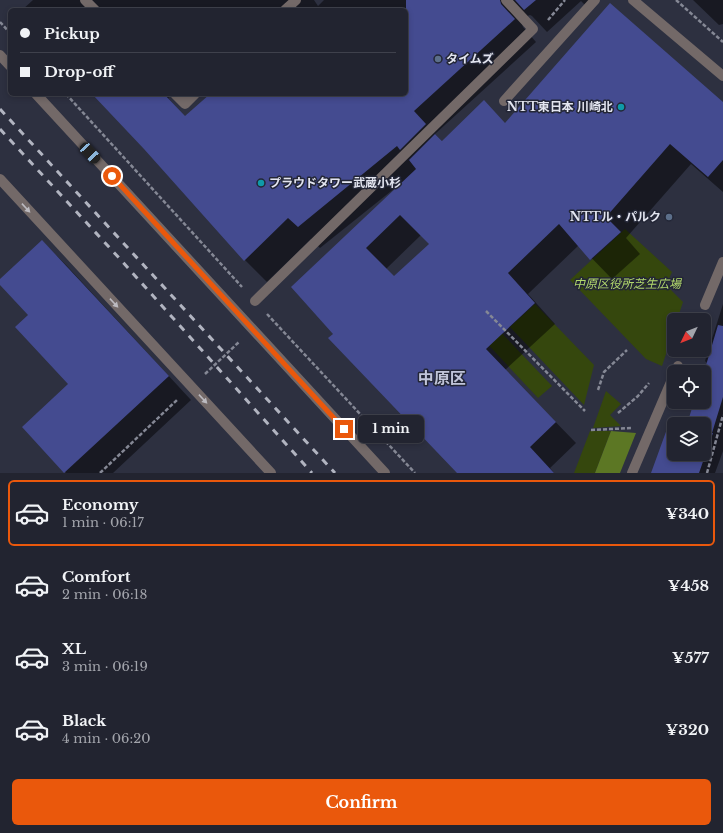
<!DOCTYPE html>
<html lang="en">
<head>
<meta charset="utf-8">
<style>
	:root { --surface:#222430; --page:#2e303c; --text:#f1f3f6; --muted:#a2a4ab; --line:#3f414c; --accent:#ea580c }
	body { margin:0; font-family:"Libre Baskerville","Noto Sans JP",serif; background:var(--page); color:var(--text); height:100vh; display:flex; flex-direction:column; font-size:15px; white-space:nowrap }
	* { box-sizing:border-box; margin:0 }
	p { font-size:13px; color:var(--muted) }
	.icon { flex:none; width:22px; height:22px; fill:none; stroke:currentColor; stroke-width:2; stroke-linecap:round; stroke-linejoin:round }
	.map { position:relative; height:473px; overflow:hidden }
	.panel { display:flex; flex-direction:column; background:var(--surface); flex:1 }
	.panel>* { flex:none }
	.banner { position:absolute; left:8px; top:8px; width:400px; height:88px; border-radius:6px; box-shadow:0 2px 6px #0003,0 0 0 1px var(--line); display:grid; align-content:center; height:88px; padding:0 12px; background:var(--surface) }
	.needle { width:26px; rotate:227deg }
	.fabs { position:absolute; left:667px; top:313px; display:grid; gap:8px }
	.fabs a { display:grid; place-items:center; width:44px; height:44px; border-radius:6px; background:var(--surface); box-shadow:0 2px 6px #0003,0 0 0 1px var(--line); font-size:20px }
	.end { position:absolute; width:18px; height:18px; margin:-9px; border:5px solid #ea580c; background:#fff; box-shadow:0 0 0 2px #fff }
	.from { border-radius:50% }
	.bubble { position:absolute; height:28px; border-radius:6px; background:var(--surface); box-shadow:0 2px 6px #0003,0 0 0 1px var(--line); font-size:13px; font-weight:800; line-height:28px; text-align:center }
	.car { position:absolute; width:12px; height:24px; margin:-12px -6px; border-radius:5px; box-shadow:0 0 3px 1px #0007; background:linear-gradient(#222 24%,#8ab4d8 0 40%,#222 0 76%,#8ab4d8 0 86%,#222 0) }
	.banner b { display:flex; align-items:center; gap:14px; height:38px; font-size:15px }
	.banner b+b { border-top:1px solid var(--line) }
	.banner i { width:10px; height:10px; background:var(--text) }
	ul { padding:7px 0 0; list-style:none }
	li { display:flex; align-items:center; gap:12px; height:66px; margin:0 8px 6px; padding:0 4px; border:2px solid transparent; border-radius:6px }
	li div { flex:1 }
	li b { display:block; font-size:15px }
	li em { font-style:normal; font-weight:800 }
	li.current { border-color:var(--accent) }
	li>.icon { width:36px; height:36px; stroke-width:1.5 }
	.primary-button { display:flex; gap:8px; margin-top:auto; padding:8px 12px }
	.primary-button a { flex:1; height:46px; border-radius:6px; background:var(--accent); color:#fff; font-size:16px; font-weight:800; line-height:46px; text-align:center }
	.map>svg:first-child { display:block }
	.green { fill:#35470d }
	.forest { fill:#5c7724 }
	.shadow { fill:#0007; fill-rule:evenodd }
	.building { fill:#444b90; fill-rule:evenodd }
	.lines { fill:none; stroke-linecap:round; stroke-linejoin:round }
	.path { stroke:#858895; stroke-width:2.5; stroke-dasharray:4 2; stroke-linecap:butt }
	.minor { stroke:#736968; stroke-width:10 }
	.rail { stroke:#b1b4c0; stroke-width:3; stroke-dasharray:7 7; stroke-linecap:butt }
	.oneway { fill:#bcbac0 }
	.route { stroke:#ea580c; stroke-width:5 }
	.service-dot { fill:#5c6f8a; stroke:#232636; stroke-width:1.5 }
	.culture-dot { fill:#0f9aa8; stroke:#232636; stroke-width:1.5 }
	.labels { text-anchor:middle; stroke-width:3; stroke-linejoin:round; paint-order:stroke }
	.poi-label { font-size:12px; font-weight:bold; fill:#e3e5f0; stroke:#232636; text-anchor:start }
	.park-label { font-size:12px; font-style:italic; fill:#b2d96c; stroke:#232636 }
	.district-label { font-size:16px; font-weight:bold; fill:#c1c5da; stroke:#232636 }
</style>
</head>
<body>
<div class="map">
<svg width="723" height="473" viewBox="0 0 723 473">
	<rect width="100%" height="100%" fill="#2d3040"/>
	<path class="green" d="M625,229L672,272L666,285L683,302L677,320H674V330L662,366L646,359L570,280Z
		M535,304L594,365L584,405L510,327Z
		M493,324L552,386L538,398L481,337Z
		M606,391L621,404L610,415L621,426L593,428Z
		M590,431H611L595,473H574Z"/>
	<path class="forest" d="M611,431L636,433L620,473H595Z"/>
	<path class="shadow" d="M33,0H314L318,6L324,0H590L585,5L581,1L547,32L532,16L530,15L524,17L521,21L523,27L536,42L435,134L443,142L506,124L723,103V192L691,164L626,238L640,254L612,279L579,245L528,294L555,324L505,370L576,443L550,468L554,473H459L292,287L396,189L395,188L320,248L311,239L267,282L245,260L145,149L93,94H173L168,98L185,117L212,94H406V10H22ZM421,235L430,244L394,278L386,269Z
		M693,0H723V24L719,25Z
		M42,241L66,265L191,400L113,473H66L23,427L69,384L29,315L0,284V281Z
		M723,304V451L715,473H652L672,419L685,424H674V454H704V424H688L695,402H704V374L707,363L705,361Z"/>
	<path class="building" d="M406,0H500L501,4L515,19L414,111L426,124L400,150L397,146L298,227L288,218L244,261L144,149L92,94H164L185,116L210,94H406Z
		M515,0H536L524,10Z
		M610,3L723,102V160L708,177L670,144L606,217L621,232L590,260L559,224L508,273L535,303L486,349L556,422L530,447L554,473H457L328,338L333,334L291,287L416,169L409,160L435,134L442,141L484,100L505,123ZM400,215L429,244L394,276L366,248Z
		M42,240L169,376L64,473L22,427L68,384L15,327L28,315L0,285V279Z
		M718,325L723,326V397L712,433H713L699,473H651L671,418L687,424L694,402H704V372ZM674,424H704V454H674Z"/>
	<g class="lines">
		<path class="path" d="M676,0L723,42
			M548,20L565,0
			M0,22L10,33
			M66,94L242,287
			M486,311L585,411
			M267,314L415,473
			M205,374L239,342
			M598,390L604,372L627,350
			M618,413L638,396L649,383
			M591,430L632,428
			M100,473L178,399
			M707,473L723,415"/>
		<path class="minor" d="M85,0L95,10
			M633,0L723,76
			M285,10L296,0
			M0,55L10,66
			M36,94L385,473
			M175,94L185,104L195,94
			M504,101L595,0
			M0,179L271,473
			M255,301L533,29L506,0
			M705,305L723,262
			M675,372L678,366
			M632,473L674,375"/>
		<path class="rail" d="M0,109L335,473
			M0,129L120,259L312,473"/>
	</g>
	<defs><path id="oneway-solid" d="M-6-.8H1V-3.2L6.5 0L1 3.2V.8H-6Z"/></defs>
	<g class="oneway">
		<use href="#oneway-solid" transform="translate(26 208) rotate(47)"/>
		<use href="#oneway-solid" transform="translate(114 303) rotate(47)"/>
		<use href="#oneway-solid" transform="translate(203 399) rotate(47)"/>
	</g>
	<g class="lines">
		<path class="route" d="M112,176L344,429"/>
	</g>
	<g class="service-dot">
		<circle cx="438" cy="59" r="4"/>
		<circle cx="669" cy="217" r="4"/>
	</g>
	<g class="culture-dot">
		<circle cx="621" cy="107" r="4"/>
		<circle cx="261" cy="183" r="4"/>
	</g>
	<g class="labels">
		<g class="poi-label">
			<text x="446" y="63">タイムズ</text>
			<text x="613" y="111" text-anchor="end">NTT東日本 川崎北</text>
			<text x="269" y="187">プラウドタワー武蔵小杉</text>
			<text x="661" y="221" text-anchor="end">NTTル・パルク</text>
		</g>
		<g class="park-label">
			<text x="627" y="288">中原区役所芝生広場</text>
		</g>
		<g class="district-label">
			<text x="442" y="384">中原区</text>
		</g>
	</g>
</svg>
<div class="fabs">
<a><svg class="needle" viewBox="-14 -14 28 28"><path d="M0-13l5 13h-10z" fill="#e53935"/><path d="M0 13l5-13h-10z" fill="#a2a4ab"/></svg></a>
<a><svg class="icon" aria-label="locate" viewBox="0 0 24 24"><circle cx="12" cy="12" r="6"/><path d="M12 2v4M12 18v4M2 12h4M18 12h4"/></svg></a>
<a><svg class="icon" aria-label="layers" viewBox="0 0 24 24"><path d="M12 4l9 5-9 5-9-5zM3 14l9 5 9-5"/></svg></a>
</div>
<i class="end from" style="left:112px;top:176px"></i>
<i class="end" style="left:344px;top:429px"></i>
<div class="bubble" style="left:358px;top:415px;width:66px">1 min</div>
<i class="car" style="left:90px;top:153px;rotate:137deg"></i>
<div class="banner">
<b><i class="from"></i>Pickup</b>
<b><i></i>Drop-off</b>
</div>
</div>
<section class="panel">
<ul>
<li class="current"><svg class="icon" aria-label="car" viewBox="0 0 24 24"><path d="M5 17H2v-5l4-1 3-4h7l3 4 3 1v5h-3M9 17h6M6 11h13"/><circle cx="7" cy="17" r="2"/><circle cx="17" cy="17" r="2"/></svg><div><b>Economy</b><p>1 min · 06:17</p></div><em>¥340</em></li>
<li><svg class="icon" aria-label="car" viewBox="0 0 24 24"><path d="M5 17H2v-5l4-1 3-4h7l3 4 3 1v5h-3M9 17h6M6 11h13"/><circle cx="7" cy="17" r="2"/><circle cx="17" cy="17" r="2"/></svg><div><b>Comfort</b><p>2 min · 06:18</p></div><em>¥458</em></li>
<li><svg class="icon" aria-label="car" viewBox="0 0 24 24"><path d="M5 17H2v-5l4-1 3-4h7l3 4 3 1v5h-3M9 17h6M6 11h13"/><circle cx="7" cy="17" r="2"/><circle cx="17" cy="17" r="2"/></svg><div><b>XL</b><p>3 min · 06:19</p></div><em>¥577</em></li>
<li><svg class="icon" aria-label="car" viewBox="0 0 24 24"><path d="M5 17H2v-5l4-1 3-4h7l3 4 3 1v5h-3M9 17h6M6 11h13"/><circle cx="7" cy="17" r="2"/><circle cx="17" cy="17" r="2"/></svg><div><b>Black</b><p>4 min · 06:20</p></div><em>¥320</em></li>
</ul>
<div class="primary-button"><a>Confirm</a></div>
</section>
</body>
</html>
